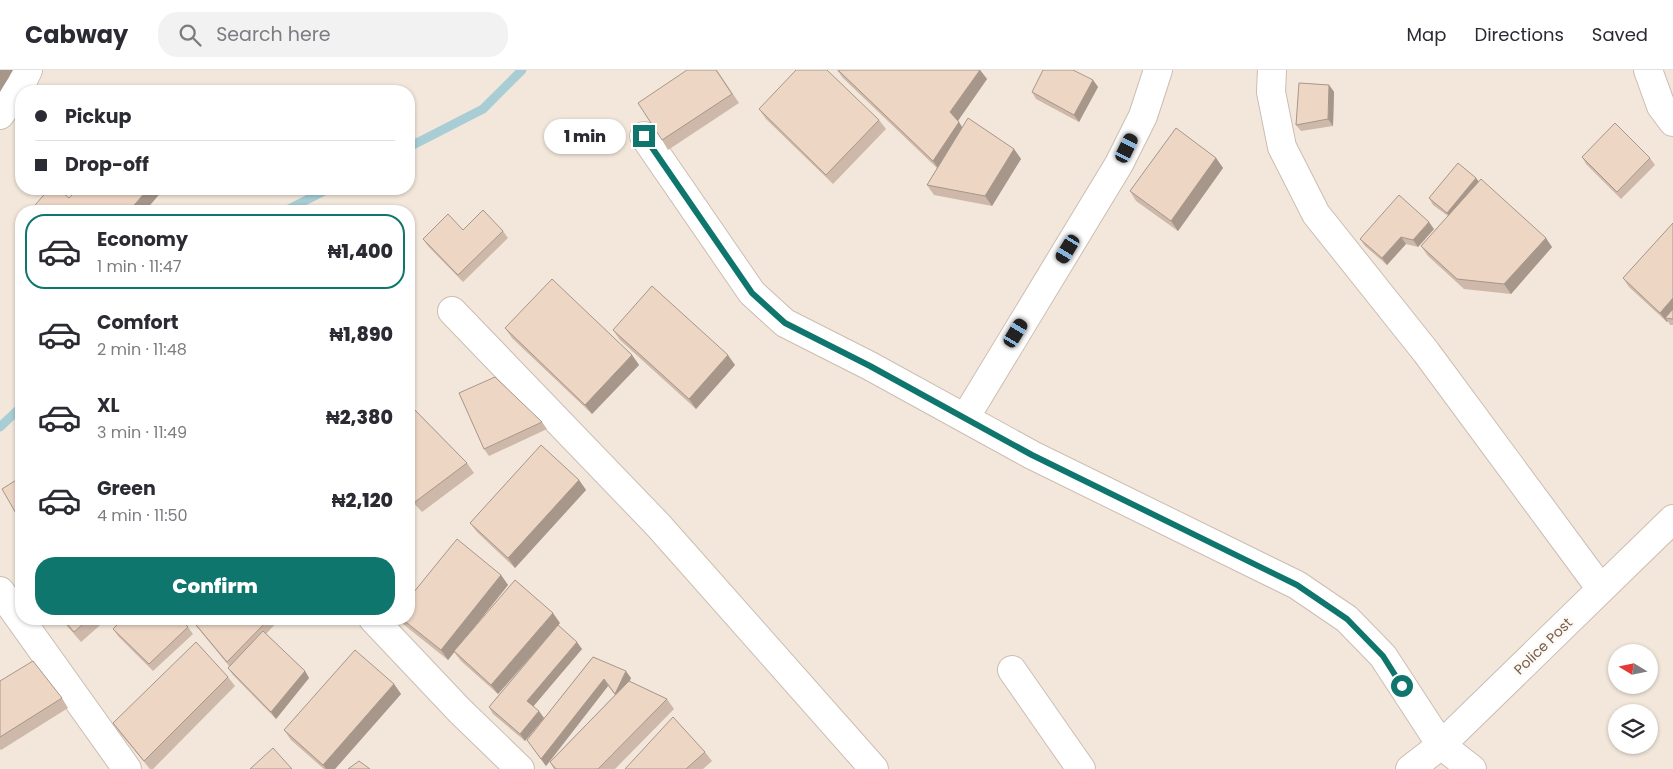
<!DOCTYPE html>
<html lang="en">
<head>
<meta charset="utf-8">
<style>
	:root { --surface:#fff; --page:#f2f2f3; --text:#2b2b33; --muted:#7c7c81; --line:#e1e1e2; --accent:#0f766e }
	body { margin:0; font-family:Poppins,sans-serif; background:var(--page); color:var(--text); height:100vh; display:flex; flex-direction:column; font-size:19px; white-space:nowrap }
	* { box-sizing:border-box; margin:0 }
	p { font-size:16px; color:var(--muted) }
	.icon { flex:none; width:28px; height:28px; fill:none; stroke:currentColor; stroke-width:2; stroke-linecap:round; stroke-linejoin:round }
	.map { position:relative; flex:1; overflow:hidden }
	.panel { position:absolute; left:15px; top:135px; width:400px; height:420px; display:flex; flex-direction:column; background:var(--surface); border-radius:20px; box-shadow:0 1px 4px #0004 }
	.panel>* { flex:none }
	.top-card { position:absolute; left:15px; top:15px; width:400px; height:110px; border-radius:20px; box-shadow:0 1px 4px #0004; display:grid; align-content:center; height:110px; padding:0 20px; background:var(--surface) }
	.needle { width:32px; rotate:280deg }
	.controls { position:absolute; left:1608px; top:574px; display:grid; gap:10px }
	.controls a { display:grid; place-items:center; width:50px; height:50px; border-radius:50%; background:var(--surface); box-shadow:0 1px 4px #0004; font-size:25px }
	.end { position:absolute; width:22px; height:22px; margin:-11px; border:6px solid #0f766e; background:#fff; box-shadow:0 0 0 2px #fff }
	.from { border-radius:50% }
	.bubble { position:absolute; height:35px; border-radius:18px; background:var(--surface); box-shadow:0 1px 4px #0004; font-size:16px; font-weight:800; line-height:35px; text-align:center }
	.car { position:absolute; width:15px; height:30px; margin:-15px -8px; border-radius:6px; box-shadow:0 0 4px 1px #0007; background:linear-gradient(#222 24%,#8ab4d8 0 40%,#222 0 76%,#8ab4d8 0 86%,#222 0) }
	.top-card b { display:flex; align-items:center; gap:18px; height:48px; font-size:19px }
	.top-card b+b { border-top:1px solid var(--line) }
	.top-card i { width:12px; height:12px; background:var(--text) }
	ul { padding:9px 0 0; list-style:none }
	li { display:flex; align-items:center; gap:15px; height:75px; margin:0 10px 8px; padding:0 10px; border:2px solid transparent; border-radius:20px }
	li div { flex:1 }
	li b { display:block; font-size:19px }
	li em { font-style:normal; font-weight:800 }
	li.active { border-color:var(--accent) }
	li>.icon { width:45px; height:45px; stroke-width:1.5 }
	.action { display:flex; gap:10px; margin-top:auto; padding:10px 20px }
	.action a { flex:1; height:58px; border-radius:20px; background:var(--accent); color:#fff; font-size:20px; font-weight:800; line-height:58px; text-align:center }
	header { display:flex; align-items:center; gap:30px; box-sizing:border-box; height:70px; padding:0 25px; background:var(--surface); border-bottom:1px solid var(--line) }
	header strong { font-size:24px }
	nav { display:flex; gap:28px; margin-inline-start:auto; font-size:18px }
	.search { width:350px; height:45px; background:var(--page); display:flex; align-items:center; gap:12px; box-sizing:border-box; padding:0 18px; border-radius:20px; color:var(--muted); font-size:19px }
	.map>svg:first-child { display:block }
	.residential { fill:#f2e7da; fill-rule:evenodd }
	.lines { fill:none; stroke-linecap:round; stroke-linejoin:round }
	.stream { stroke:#a8cdd4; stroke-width:9 }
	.minor-casing { stroke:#ccbdb2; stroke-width:30 }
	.minor { stroke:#fff; stroke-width:28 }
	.wall { fill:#cdb8a9 }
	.shaded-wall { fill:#a7968a }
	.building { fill:#eed6c5; stroke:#a7968a }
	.route { stroke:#0f766e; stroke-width:6 }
	.labels { text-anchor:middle; stroke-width:5; stroke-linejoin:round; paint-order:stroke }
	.street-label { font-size:14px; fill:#745d50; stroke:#fef9f2 }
</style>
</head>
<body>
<header>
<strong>Cabway</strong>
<div class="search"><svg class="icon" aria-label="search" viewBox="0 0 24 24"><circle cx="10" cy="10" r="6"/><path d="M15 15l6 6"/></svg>Search here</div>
<nav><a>Map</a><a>Directions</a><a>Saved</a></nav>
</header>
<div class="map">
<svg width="1673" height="699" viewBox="0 0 1673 699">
	<rect width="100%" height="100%" fill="#fbf5eb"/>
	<path class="residential" d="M0,0H1673V699H0ZM21,21H409V119H21ZM21,141H409V549H21ZM1616,582H1649V615H1616ZM1616,642H1649V675H1616Z"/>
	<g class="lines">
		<path class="stream" d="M409,77L483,39L522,0
			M285,141L328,119
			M0,357L21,337"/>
		<g class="minor-casing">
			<path id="minor" d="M1272,0L1271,22L1282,77L1316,144L1426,282L1601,519
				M1648,0L1661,36L1673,52
				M0,45L21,15L28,0
				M644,66L752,223L785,253L870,296L1032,385L1297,515L1347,549L1383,586L1441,675L1472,699
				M452,241L658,455L874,699
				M965,348L1119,94L1143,46L1158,0
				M0,521L127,699
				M373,549L460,641L520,699
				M1012,600L1081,699
				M1410,699L1441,675L1673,449"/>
		</g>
		<use href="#minor" class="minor"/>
	</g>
	<path class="wall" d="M717,0L739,33L668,80L662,70Z
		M837,0H980L987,9L958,51L962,57L1014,79L1021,89L992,136L934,125L927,115L937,98L843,8Z
		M1093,10L1098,17L1079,52L1036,29L1032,22Z
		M1329,15L1334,22L1333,56L1301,61L1296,55Z
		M759,39L879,50L886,59L833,114L766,49Z
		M1582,87L1650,88L1655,95L1621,129L1586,94Z
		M1216,88L1223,98L1178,161L1136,131L1130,121Z
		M1476,108L1479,112L1552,177L1511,224L1464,219L1428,186L1421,176L1448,146L1433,135L1429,128Z
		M1673,153V255H1670L1668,251L1667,252L1629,217L1623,208Z
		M1434,159L1418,177L1406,174L1387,195L1365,176L1360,169Z
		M463,160L503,161L508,168L463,212L428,176L423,169Z
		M505,258L632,285L639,295L592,344L512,268Z
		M613,260L735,295L696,339L620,270Z
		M409,334L467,393L474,403L422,442L409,428Z
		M542,352L547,359L489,386L484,379Z
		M579,410L586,420L515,498L477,462L470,453Z
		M501,505L508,515L464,570L560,553L558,555L582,579L533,636L544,648L525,671L493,644L489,637L532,586L498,624L461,591L454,582L448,590L403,554L400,549H402Z
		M61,549H107L81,572Z
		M192,549H277L278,551L266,564L305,601L309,608L276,649L233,605L228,598L229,596L197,557L192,550Z
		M188,557L193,564L153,601L118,566L113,559Z
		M593,587L631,608L629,611L667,629L674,639L615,699H554L550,692L615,625L608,616L546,696L527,670Z
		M228,607L235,616L153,699H150L120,663L113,653Z
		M0,611L62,628L68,638L1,680L0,679Z
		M394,614L401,624L335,699H324L291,670L284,660Z
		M705,682L712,691L703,699H625Z"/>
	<path class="shaded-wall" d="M0,0H13L0,22Z
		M980,0L987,9L957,52L950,42Z
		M1093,10L1098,17L1079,52L1074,45Z
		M1329,15L1334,22L1333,56L1328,49Z
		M959,52L965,62L940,101L933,91Z
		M1014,79L1021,89L992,136L985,126Z
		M1216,88L1223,98L1178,161L1171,151Z
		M1476,108L1481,115L1452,150L1447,143Z
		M148,119H164L145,141H129Z
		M1429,152L1434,159L1418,177L1413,170Z
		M1401,167L1406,174L1387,195L1382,188Z
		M1546,168L1552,177L1511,224L1504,214Z
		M1673,228V246L1665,248L1668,251L1667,252L1660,243Z
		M632,285L639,295L592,344L585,335Z
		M728,285L735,295L696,339L689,329Z
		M579,410L586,420L515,498L508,488Z
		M501,505L508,515L448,590L441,580Z
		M553,543L560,553L498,624L491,615Z
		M577,572L582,579L532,638L527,631Z
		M305,601L309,608L276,649L271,642Z
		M626,601L631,608L620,631L615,624Z
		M604,609L608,616L546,696L541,689Z
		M394,614L401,624L335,699H326L323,695Z
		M539,641L544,648L525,671L520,664Z"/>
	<path class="building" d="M687,0H716L732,24L662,70L638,33Z
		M796,0H827L879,50L826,105L759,39Z
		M838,0H980L950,42L959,52L933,91Z
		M1043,0H1073L1093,10L1074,45L1032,22Z
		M1299,13L1329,15L1328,49L1296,55Z
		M968,48L1014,79L985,126L927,115Z
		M1615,53L1650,88L1617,122L1582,87Z
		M1176,58L1216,88L1171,151L1130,121Z
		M1458,93L1476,108L1447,143L1429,128Z
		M1481,109L1546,168L1504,214L1457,209L1421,176Z
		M49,119H58L69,128L78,119H148L129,141H30Z
		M1399,125L1429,152L1413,170L1401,167L1382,188L1360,169Z
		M483,140L503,161L458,205L423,169L448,144L463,160Z
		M1673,153V228L1660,243L1623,208Z
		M552,209L632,285L585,335L505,258Z
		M652,216L728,285L689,329L613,260Z
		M1673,239V249L1665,248Z
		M495,307L542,352L484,379L459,323Z
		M409,334L467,393L415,432L409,426Z
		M541,375L579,410L508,488L470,453Z
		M21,407V452L2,419Z
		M457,469L501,505L441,580L402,549H409V528Z
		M21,492V501L17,496Z
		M515,510L553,543L491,615L454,581Z
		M63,549H89L74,562Z
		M123,549H181L188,557L149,594L113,559Z
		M193,549H269L227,592L192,550Z
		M558,555L577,572L527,631L539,641L520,664L489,637Z
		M263,561L305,601L271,642L228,598Z
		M196,572L228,607L144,691L113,653Z
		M355,580L394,614L323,695L284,660Z
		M593,587L626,601L615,624L604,609L541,689L527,670Z
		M33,591L62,628L0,667V611Z
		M629,611L667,629L598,699H556L550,692Z
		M673,647L705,682L686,699H625Z
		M273,678L292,699H250Z
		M359,691L370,699H348Z"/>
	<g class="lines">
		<path class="route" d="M644,66L752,223L785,253L870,296L1032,385L1297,515L1347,549L1383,586L1402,616"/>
	</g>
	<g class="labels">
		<g class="street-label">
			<text transform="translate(1543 576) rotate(-44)" y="5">Police Post</text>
		</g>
	</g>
</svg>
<div class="controls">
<a><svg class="needle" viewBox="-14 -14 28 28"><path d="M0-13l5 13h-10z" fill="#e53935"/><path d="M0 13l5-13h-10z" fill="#7c7c81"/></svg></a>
<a><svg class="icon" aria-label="layers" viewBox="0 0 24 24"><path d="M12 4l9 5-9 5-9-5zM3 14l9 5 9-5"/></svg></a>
</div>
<i class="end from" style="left:1402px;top:616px"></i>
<i class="end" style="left:644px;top:66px"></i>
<div class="bubble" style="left:544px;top:49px;width:82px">1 min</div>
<i class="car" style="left:1127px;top:78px;rotate:26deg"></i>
<i class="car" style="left:1068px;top:179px;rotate:211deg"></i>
<i class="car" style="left:1016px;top:263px;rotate:31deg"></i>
<div class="top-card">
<b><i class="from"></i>Pickup</b>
<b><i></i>Drop-off</b>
</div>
<section class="panel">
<ul>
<li class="active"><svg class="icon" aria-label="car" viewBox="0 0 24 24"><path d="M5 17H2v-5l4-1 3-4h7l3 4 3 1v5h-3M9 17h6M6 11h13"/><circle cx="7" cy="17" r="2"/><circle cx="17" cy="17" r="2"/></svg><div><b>Economy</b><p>1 min · 11:47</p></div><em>₦1,400</em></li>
<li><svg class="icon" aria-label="car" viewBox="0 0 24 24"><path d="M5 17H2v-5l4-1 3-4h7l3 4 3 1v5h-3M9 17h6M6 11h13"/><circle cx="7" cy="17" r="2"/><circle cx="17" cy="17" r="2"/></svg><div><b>Comfort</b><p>2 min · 11:48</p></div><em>₦1,890</em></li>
<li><svg class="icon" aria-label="car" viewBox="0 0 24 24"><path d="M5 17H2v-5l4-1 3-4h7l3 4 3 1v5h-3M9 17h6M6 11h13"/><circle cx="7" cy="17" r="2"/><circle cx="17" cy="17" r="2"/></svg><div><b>XL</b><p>3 min · 11:49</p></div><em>₦2,380</em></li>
<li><svg class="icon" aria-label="car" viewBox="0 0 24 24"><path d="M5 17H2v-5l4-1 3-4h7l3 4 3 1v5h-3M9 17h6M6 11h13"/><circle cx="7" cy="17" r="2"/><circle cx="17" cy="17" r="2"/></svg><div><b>Green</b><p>4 min · 11:50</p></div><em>₦2,120</em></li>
</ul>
<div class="action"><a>Confirm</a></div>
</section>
</div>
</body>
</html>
